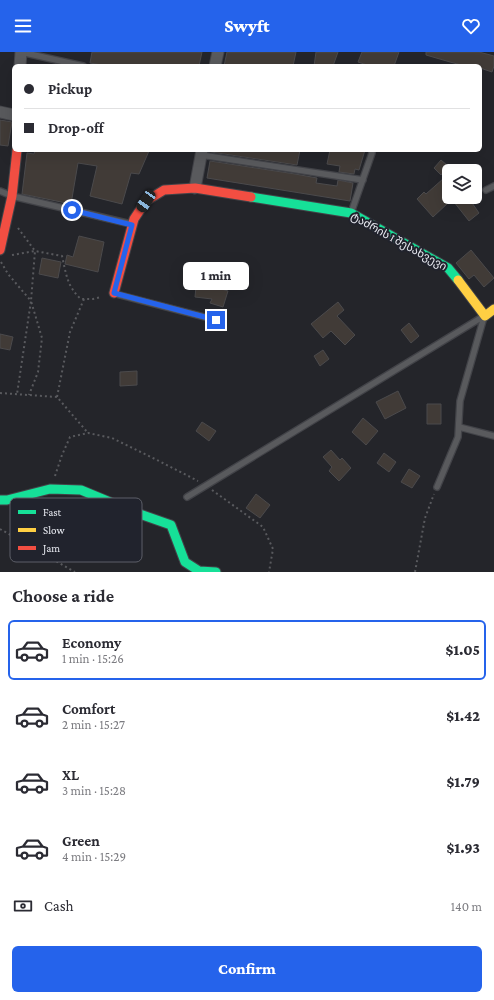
<!DOCTYPE html>
<html lang="en">
<head>
<meta charset="utf-8">
<style>
	:root { --surface:#fff; --page:#f2f2f3; --text:#2b2b33; --muted:#7c7c81; --line:#e1e1e2; --accent:#2563eb }
	body { margin:0; font-family:"Crimson Pro","Noto Sans Georgian",serif; background:var(--page); color:var(--text); height:100vh; display:flex; flex-direction:column; font-size:15px; white-space:nowrap }
	* { box-sizing:border-box; margin:0 }
	p { font-size:13px; color:var(--muted) }
	.icon { flex:none; width:22px; height:22px; fill:none; stroke:currentColor; stroke-width:2; stroke-linecap:round; stroke-linejoin:round }
	.map { position:relative; height:520px; overflow:hidden }
	.drawer { display:flex; flex-direction:column; background:var(--surface); flex:1 }
	.drawer>* { flex:none }
	.hud { position:absolute; left:12px; top:12px; width:470px; height:88px; border-radius:6px; box-shadow:0 4px 16px #0002; display:grid; align-content:center; height:88px; padding:0 12px; background:var(--surface) }
	.tools { position:absolute; left:442px; top:112px; display:grid; gap:8px }
	.tools a { display:grid; place-items:center; width:40px; height:40px; border-radius:6px; background:var(--surface); box-shadow:0 4px 16px #0002; font-size:20px }
	.end { position:absolute; width:18px; height:18px; margin:-9px; border:5px solid #2563eb; background:#fff; box-shadow:0 0 0 2px #fff }
	.from { border-radius:50% }
	.bubble { position:absolute; height:28px; border-radius:6px; background:var(--surface); box-shadow:0 4px 16px #0002; font-size:13px; font-weight:800; line-height:28px; text-align:center }
	.car { position:absolute; width:12px; height:24px; margin:-12px -6px; border-radius:5px; box-shadow:0 0 3px 1px #0007; background:linear-gradient(#222 24%,#8ab4d8 0 40%,#222 0 76%,#8ab4d8 0 86%,#222 0) }
	.hud b { display:flex; align-items:center; gap:14px; height:38px; font-size:15px }
	.hud b+b { border-top:1px solid var(--line) }
	.hud i { width:10px; height:10px; background:var(--text) }
	ul { padding:0; list-style:none }
	li { display:flex; align-items:center; gap:12px; height:60px; margin:0 8px 6px; padding:0 4px; border:2px solid transparent; border-radius:6px }
	li div { flex:1 }
	li b { display:block; font-size:15px }
	li em { font-style:normal; font-weight:800 }
	li.on { border-color:var(--accent) }
	li>.icon { width:36px; height:36px; stroke-width:1.5 }
	h2 { padding:0 12px; font-size:18px; line-height:48px }
	.pay { display:flex; align-items:center; gap:10px; height:44px; padding:0 12px; font-size:15px }
	.pay p { margin-inline-start:auto }
	.action { display:flex; gap:8px; margin-top:auto; padding:8px 12px }
	.action a { flex:1; height:46px; border-radius:6px; background:var(--accent); color:#fff; font-size:16px; font-weight:800; line-height:46px; text-align:center }
	header { display:flex; justify-content:space-between; align-items:center; height:52px; padding:0 12px; background:var(--accent); color:#fff; font-size:18px; font-weight:800 }
	.map>svg:first-child { display:block }
	.building { fill:#413b37; stroke:#4b4a4c }
	.lines { fill:none; stroke-linecap:round; stroke-linejoin:round }
	.lane-casing { stroke:#424348; stroke-width:8 }
	.street-casing { stroke:#424348; stroke-width:13 }
	.fast-casing { stroke:#424348; stroke-width:11 }
	.slow-casing { stroke:#424348; stroke-width:11 }
	.jam-casing { stroke:#424348; stroke-width:11 }
	.path { stroke:#595a5e; stroke-width:2; stroke-dasharray:2 3; stroke-linecap:butt }
	.lane { stroke:#595a5d; stroke-width:5.5 }
	.street { stroke:#595a5d; stroke-width:11 }
	.fast { stroke:#16e098; stroke-width:9 }
	.slow { stroke:#ffcf43; stroke-width:9 }
	.jam { stroke:#f24e42; stroke-width:9 }
	.route { stroke:#2563eb; stroke-width:5 }
	.labels { text-anchor:middle; stroke-width:4; stroke-linejoin:round; paint-order:stroke }
	.street-label { font-size:11px; fill:#eaecf3; stroke:#21232d }
	.key { fill:#21232d; stroke:#5d5f68; stroke-width:1 }
	.key-label { font-size:11px; fill:#eaecf3 }
</style>
</head>
<body>
<header><svg class="icon" aria-label="menu" viewBox="0 0 24 24"><path d="M4 6h16M4 12h16M4 18h16"/></svg>Swyft<svg class="icon" aria-label="heart" viewBox="0 0 24 24"><path d="M12 20l-8-8c-3-5 5-10 8-4 3-6 11-1 8 4z"/></svg></header>
<div class="map">
<svg width="494" height="520" viewBox="0 0 494 520">
	<rect width="100%" height="100%" fill="#24252a"/>
	<path class="building" d="M92,0H202L199,14H108L90,11Z
		M227,0H296L293,14H224Z
		M316,0H338L333,14H314Z
		M362,0H399L394,14H370L358,10Z
		M426,0H479L494,4V14L492,20L480,16V14H465L450,10L426,3Z
		M0,68L12,70L8,94L0,93Z
		M35,98H143L149,99L139,122L131,121L122,152L90,144L97,114L78,111L71,152L22,142L27,101L34,102Z
		M212,98H300L297,113L211,100Z
		M330,98H365L359,118L355,117L354,122L339,120L340,114L327,112Z
		M441,108L448,114L441,123L434,116Z
		M210,109L295,122L317,126L316,131L337,134L338,128L353,131L350,149L207,126Z
		M444,126L449,131V150L433,165L417,147L424,140L426,142Z
		M450,145H468L479,161L469,169Z
		M79,184L104,190L98,220L65,212L67,203L73,205Z
		M471,198L494,226L484,235L474,223L469,227L456,211Z
		M42,206L61,210L58,226L39,222Z
		M196,235L215,237V235L228,239L223,255L210,251L212,247L195,245Z
		M338,250L344,258L337,264L355,283L345,293L331,279L323,286L311,272Z
		M409,271L419,284L411,291L401,278Z
		M0,282L13,285L10,298L0,296Z
		M323,298L329,307L320,314L314,304Z
		M137,319V333L120,334V320Z
		M398,339L406,356L385,367L376,350Z
		M427,352H441V372H427Z
		M363,366L378,379L366,393L352,380Z
		M202,370L216,379L209,389L196,379Z
		M331,398L340,408L342,406L351,416L339,429L329,419L332,415L323,405Z
		M384,401L396,410L389,420L377,411Z
		M409,417L420,424L412,436L401,430Z
		M256,442L270,453L260,466L246,456Z"/>
	<g class="lines">
		<g class="lane-casing">
			<path id="lane" d="M21,0L83,14
				M201,103L363,128
				M486,138L494,134
				M0,139L12,144L131,172
				M351,161L372,101
				M116,242L216,268
				M459,375L494,384
				M437,435L458,385L460,349L484,265
				M187,445L484,264"/>
		</g>
		<g class="street-casing">
			<path id="street" d="M20,14L21,0
				M215,14L218,0
				M0,60L14,63
				M195,136L202,98"/>
		</g>
		<g class="fast-casing">
			<path id="fast" d="M251,145L351,161L448,216L458,228
				M0,448H7L50,437L81,438L134,460L171,473L185,510L199,519L216,520"/>
		</g>
		<g class="slow-casing">
			<path id="slow" d="M458,228L485,264L494,257"/>
		</g>
		<g class="jam-casing">
			<path id="jam" d="M0,198L12,144L17,98
				M114,241L134,167L146,149L164,138L195,136L251,145"/>
		</g>
		<path class="path" d="M18,176L35,199L31,249L42,286L38,320L29,343
			M12,203L35,199L62,204C66,221 67,235 81,247H93L101,245
			M1,210L8,222L31,249L17,342
			M84,247L70,280L57,345L88,381
			M0,341L57,345
			M55,424L62,403L70,385L88,381L112,386L157,408L198,429
			M212,438L263,475L273,497L269,520
			M0,477L75,520
			M415,520L425,466L434,442"/>
		<use href="#lane" class="lane"/>
		<use href="#street" class="street"/>
		<use href="#fast" class="fast"/>
		<use href="#slow" class="slow"/>
		<use href="#jam" class="jam"/>
	</g>
	<g class="lines">
		<path class="route" d="M72,158L132,173L114,241L216,268"/>
	</g>
	<g class="labels">
		<g class="street-label">
			<text transform="translate(399 189) rotate(29)" y="4">ტაძრის I შესახვევი</text>
		</g>
	</g>
	<rect x="10" y="446" width="132" height="64" rx="6" class="key"/>
	<rect x="18" y="458" width="18" height="4" fill="#16e098"/>
	<rect x="18" y="476" width="18" height="4" fill="#ffcf43"/>
	<rect x="18" y="494" width="18" height="4" fill="#f24e42"/>
	<g class="key-label">
		<text x="43" y="464">Fast</text>
		<text x="43" y="482">Slow</text>
		<text x="43" y="500">Jam</text>
	</g>
</svg>
<div class="tools">
<a><svg class="icon" aria-label="layers" viewBox="0 0 24 24"><path d="M12 4l9 5-9 5-9-5zM3 14l9 5 9-5"/></svg></a>
</div>
<i class="end from" style="left:72px;top:158px"></i>
<i class="end" style="left:216px;top:268px"></i>
<div class="bubble" style="left:183px;top:210px;width:66px">1 min</div>
<i class="car" style="left:146px;top:149px;rotate:214deg"></i>
<div class="hud">
<b><i class="from"></i>Pickup</b>
<b><i></i>Drop-off</b>
</div>
</div>
<section class="drawer">
<h2>Choose a ride</h2>
<ul>
<li class="on"><svg class="icon" aria-label="car" viewBox="0 0 24 24"><path d="M5 17H2v-5l4-1 3-4h7l3 4 3 1v5h-3M9 17h6M6 11h13"/><circle cx="7" cy="17" r="2"/><circle cx="17" cy="17" r="2"/></svg><div><b>Economy</b><p>1 min · 15:26</p></div><em>$1.05</em></li>
<li><svg class="icon" aria-label="car" viewBox="0 0 24 24"><path d="M5 17H2v-5l4-1 3-4h7l3 4 3 1v5h-3M9 17h6M6 11h13"/><circle cx="7" cy="17" r="2"/><circle cx="17" cy="17" r="2"/></svg><div><b>Comfort</b><p>2 min · 15:27</p></div><em>$1.42</em></li>
<li><svg class="icon" aria-label="car" viewBox="0 0 24 24"><path d="M5 17H2v-5l4-1 3-4h7l3 4 3 1v5h-3M9 17h6M6 11h13"/><circle cx="7" cy="17" r="2"/><circle cx="17" cy="17" r="2"/></svg><div><b>XL</b><p>3 min · 15:28</p></div><em>$1.79</em></li>
<li><svg class="icon" aria-label="car" viewBox="0 0 24 24"><path d="M5 17H2v-5l4-1 3-4h7l3 4 3 1v5h-3M9 17h6M6 11h13"/><circle cx="7" cy="17" r="2"/><circle cx="17" cy="17" r="2"/></svg><div><b>Green</b><p>4 min · 15:29</p></div><em>$1.93</em></li>
</ul>
<div class="pay"><svg class="icon" aria-label="cash" viewBox="0 0 24 24"><path d="M3 7h18v10H3z"/><circle cx="12" cy="12" r="2"/></svg>Cash<p>140 m</p></div>
<div class="action"><a>Confirm</a></div>
</section>
</body>
</html>
